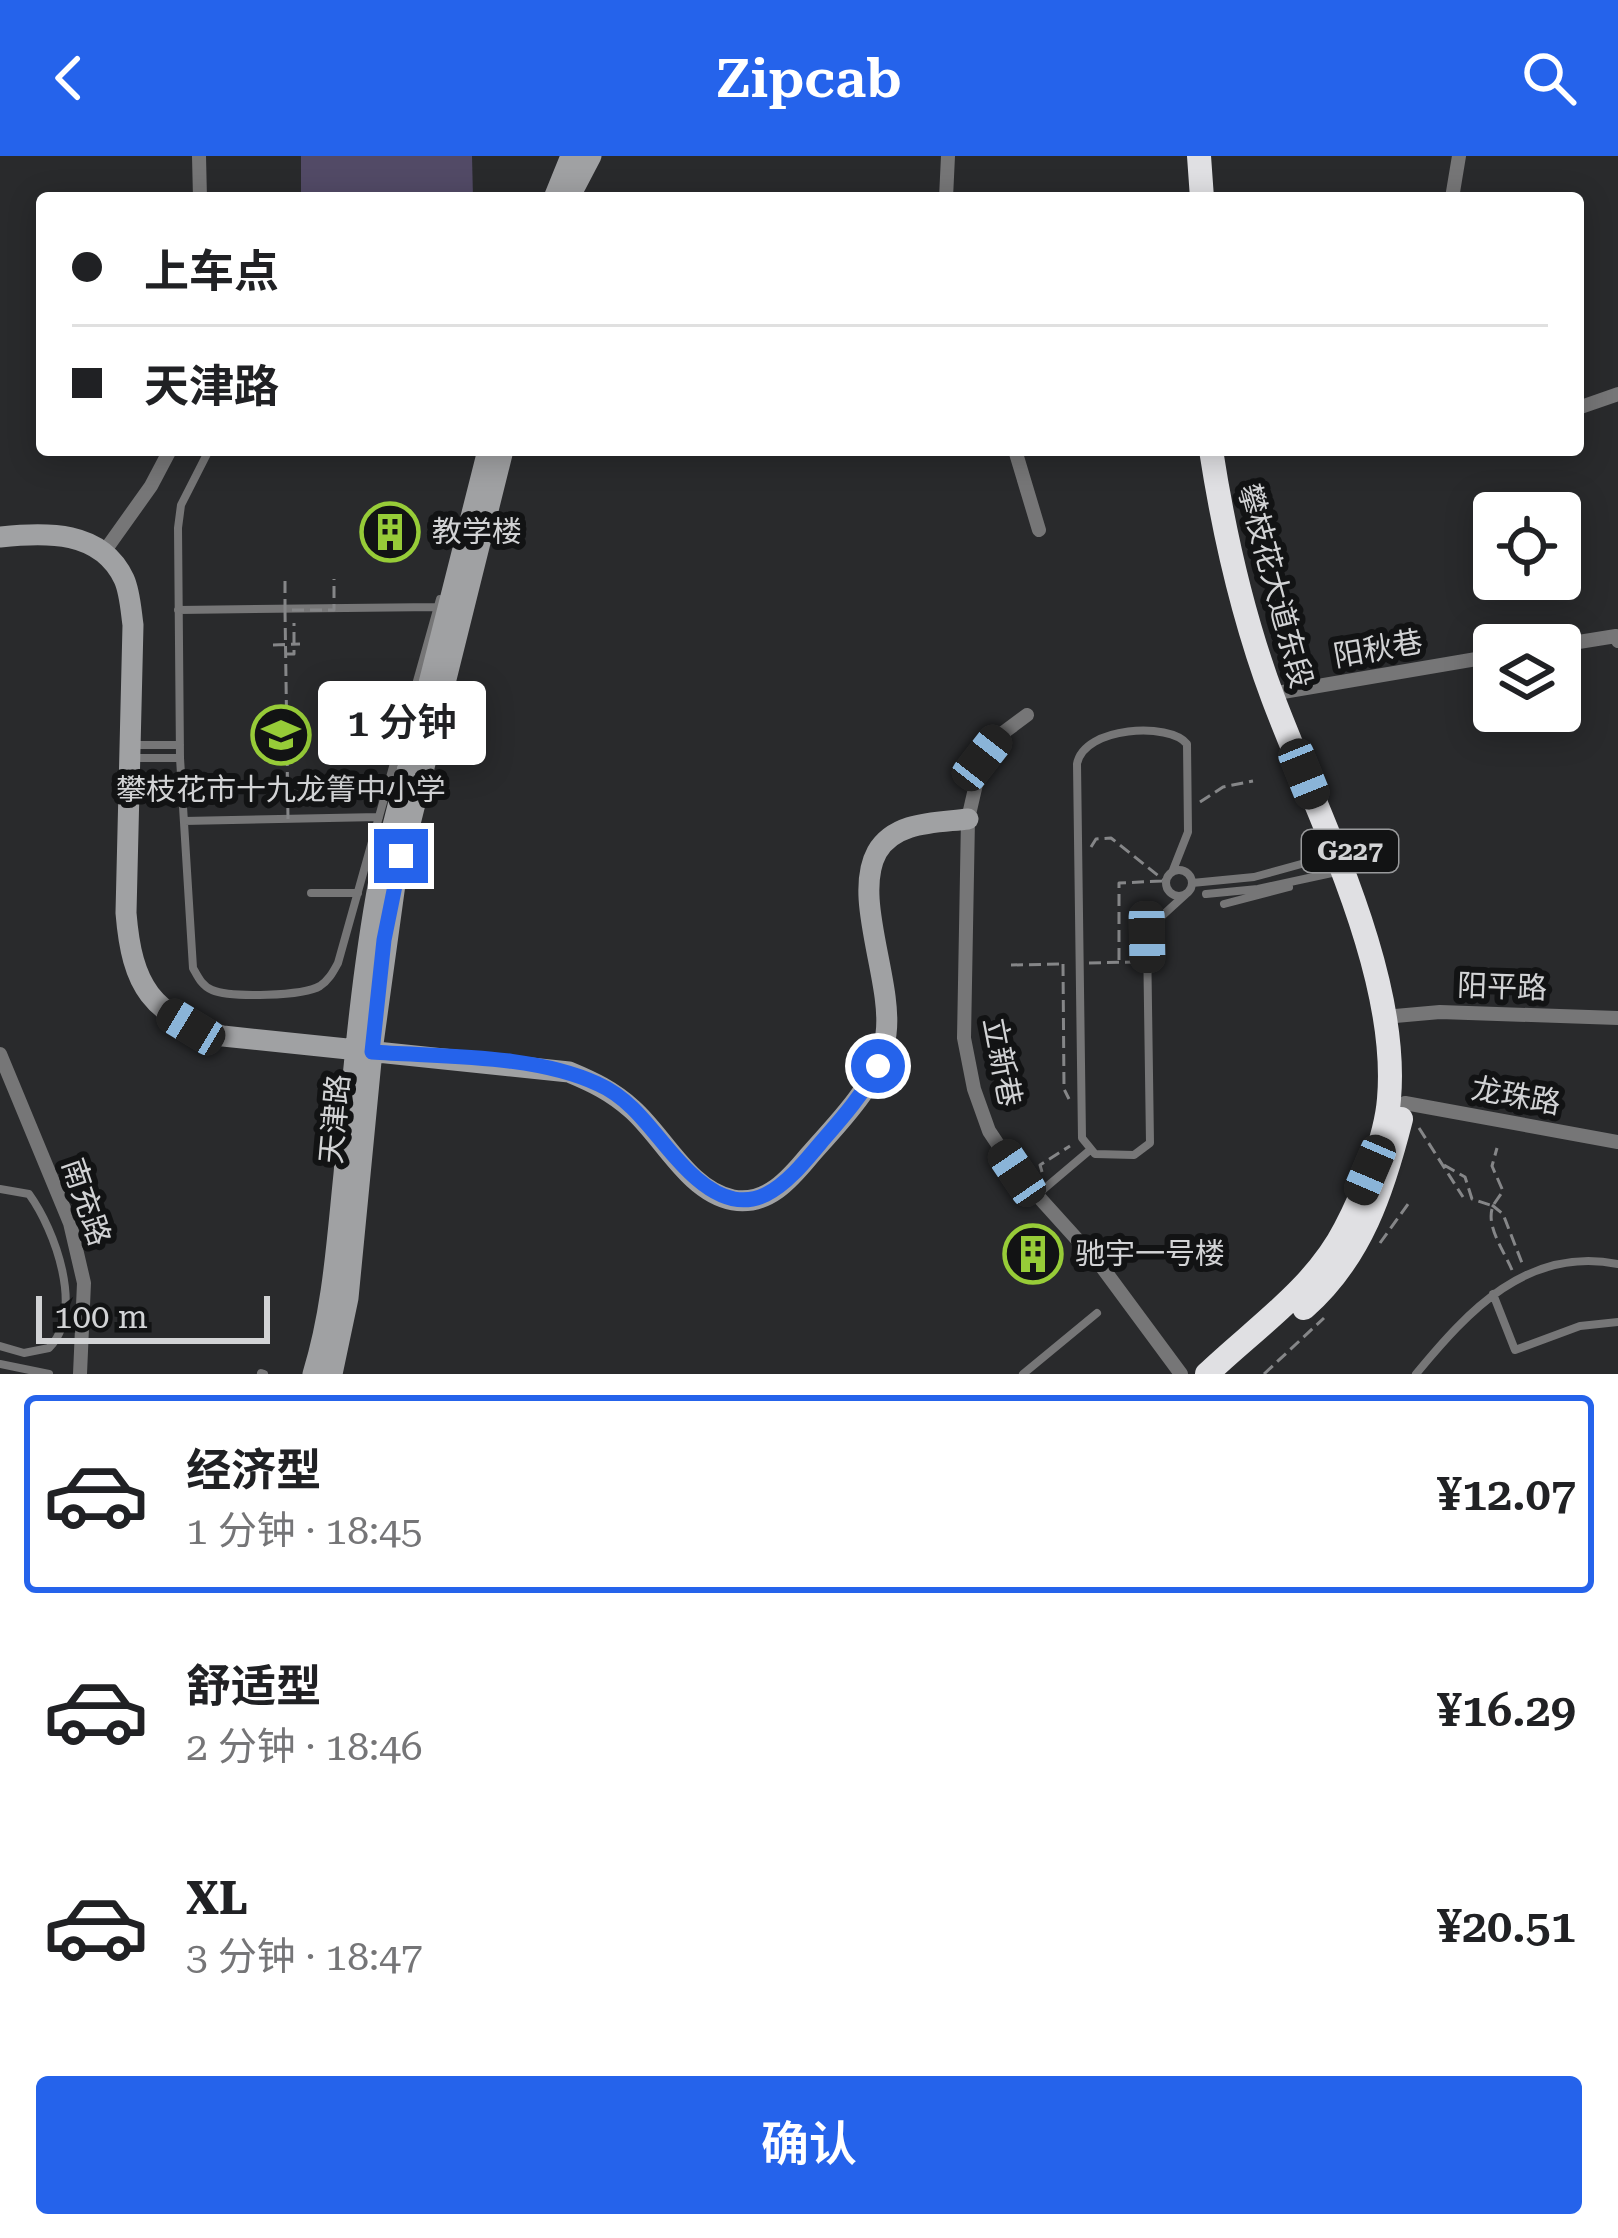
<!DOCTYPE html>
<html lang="zh">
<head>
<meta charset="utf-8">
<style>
	:root { --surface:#fff; --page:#f2f2f2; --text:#202124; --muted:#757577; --line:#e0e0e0; --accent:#2563eb }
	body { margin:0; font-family:"Roboto Serif","Noto Sans SC",serif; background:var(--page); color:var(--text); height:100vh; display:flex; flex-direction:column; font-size:45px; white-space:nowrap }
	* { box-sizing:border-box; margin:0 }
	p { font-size:39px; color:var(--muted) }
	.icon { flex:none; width:66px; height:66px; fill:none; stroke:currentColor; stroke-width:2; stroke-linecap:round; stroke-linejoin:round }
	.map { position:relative; height:1218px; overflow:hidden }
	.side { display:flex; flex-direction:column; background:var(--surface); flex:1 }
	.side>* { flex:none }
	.guide { position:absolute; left:36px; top:36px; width:1548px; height:264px; border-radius:12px; box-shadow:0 6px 30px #0003; display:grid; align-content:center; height:264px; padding:0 36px; background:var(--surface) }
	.buttons { position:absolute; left:1473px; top:336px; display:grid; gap:24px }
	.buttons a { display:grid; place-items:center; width:108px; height:108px; border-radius:12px; background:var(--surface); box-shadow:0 6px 30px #0003; font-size:60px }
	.scale { position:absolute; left:36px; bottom:30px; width:234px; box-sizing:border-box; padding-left:12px; border:6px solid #d2d3d5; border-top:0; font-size:33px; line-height:42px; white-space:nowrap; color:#d2d3d5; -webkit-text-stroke:9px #121314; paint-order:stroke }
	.end { position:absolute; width:54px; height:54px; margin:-27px; border:15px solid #2563eb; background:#fff; box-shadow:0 0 0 6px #fff }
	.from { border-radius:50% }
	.bubble { position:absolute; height:84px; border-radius:12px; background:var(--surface); box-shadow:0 6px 30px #0003; font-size:39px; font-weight:600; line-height:84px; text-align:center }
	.car { position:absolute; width:36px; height:72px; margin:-36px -18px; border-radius:15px; box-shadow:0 0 9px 3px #0007; background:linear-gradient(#222 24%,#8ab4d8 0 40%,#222 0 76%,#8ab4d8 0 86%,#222 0) }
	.guide b { display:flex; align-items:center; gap:42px; height:114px; font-size:45px }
	.guide b+b { border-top:3px solid var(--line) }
	.guide i { width:30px; height:30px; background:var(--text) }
	ul { padding:21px 0 0; list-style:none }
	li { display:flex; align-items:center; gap:36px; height:198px; margin:0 24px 18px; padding:0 12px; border:6px solid transparent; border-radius:12px }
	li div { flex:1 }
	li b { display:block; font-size:45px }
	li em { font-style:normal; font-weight:600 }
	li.current { border-color:var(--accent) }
	li>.icon { width:108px; height:108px; stroke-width:1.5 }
	.primary-button { display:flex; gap:24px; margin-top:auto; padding:24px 36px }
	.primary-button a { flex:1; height:138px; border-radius:12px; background:var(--accent); color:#fff; font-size:48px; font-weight:600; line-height:138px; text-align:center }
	header { display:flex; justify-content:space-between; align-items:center; height:156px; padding:0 36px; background:var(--accent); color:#fff; font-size:54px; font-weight:600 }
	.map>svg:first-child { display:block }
	.pitch { fill:#524a66 }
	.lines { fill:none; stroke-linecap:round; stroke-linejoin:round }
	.path { stroke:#858688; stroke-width:3; stroke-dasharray:12 6; stroke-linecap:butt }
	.lane { stroke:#767677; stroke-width:8 }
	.street { stroke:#767677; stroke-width:14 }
	.secondary { stroke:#a0a1a3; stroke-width:21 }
	.highway { stroke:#e0e0e3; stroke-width:24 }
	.path-bridge { stroke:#858688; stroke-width:3; stroke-dasharray:12 6; stroke-linecap:butt }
	.route { stroke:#2563eb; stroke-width:15 }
	.labels { text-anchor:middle; stroke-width:12; stroke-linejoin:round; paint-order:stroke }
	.shield { fill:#121314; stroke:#98999b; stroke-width:3 }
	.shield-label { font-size:27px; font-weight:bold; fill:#d2d3d5 }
	.poi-label { font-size:30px; fill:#d2d3d5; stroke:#121314; text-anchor:start }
	.street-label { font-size:30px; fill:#d2d3d5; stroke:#121314 }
</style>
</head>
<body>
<header><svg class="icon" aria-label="back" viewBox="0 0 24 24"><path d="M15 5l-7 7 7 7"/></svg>Zipcab<svg class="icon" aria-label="search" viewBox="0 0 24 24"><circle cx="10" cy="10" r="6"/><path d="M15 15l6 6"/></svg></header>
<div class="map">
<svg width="1618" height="1218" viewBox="0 0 1618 1218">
	<rect width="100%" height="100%" fill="#292a2c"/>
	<path class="pitch" d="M301,0H472L473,42H301Z"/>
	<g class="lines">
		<path class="path" d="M286,498H294V467
			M276,628L303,627
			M1200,646L1223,631L1253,625
			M1091,691L1096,683L1111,682L1165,725
			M1119,804V727L1163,725
			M1089,807L1134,806
			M1063,808L1064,933L1069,943
			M1011,809L1062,808
			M1419,972L1463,1041
			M1444,1009L1465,1021L1472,1043L1490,1049
			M1042,1016L1040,1009L1070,990
			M1494,1048L1503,1035L1492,1010L1497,992
			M1492,1049L1503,1058L1522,1107
			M1492,1053C1487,1072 1504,1095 1512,1114
			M1380,1087L1408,1048
			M1264,1218L1324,1162"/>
		<path class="lane" d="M209,294L181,349L178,372L180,602L193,812C198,821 202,830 212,834C230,842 304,840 320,830C329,824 333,816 338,807L440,443
			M178,454L437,451
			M133,589H180
			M131,602H180
			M184,665L379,661
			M1166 727a13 13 0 1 1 26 0a13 13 0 1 1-26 0Z
			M1173,714L1188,676L1187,588C1170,566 1084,570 1077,608L1082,982L1095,998L1134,999L1150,987L1147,781L1152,769L1186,738
			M1192,727L1254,721L1334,699
			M311,737H358
			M1206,738L1258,733L1341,715
			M1224,748L1289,731
			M0,1033L29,1038C55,1074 85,1155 49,1192L24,1197L0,1190
			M1038,1038L1090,994
			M1493,1138L1515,1194L1580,1170L1618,1166
			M0,1208L49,1218
			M261,1217L264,1218
			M1023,1218L1097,1157
			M1416,1218C1468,1155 1527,1090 1618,1108"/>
		<path class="street" d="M199,0L200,42
			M946,42L948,0
			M1452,42L1459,0
			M1578,252L1618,238
			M1015,294L1039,374
			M104,396L151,330L170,294
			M1560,489L1616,480L1618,485
			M1271,538L1494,500
			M1027,559L1000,579L982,602L968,663L964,882L974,933L989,975L1017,1017L1102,1111L1181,1218
			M1384,861L1440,856L1618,862
			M0,898L70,1067L84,1127L80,1218
			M1405,947L1618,986"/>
		<path class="secondary" d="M554,42L571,0
			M569,42L591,0
			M0,381C46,376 101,374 124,423C130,436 131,455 133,469L126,757C132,830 151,860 223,880L569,916C593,926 612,935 632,953C663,980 689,1036 733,1044C767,1050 790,1023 809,1000C840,964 880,928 886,878C893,825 852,741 877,696C895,665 936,667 968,663
			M313,1218C333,1153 337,1085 344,1018C353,920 361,822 379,725L488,294
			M332,1218L348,1142L372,895L395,728L503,294"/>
		<path class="highway" d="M1199,0L1202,42
			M1304,1152C1361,1102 1383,1034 1401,963
			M1207,1218C1254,1173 1315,1132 1345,1073C1363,1039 1386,982 1389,943C1400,817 1317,659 1273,542C1243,462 1224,378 1211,294"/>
		<path class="path-bridge" d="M285,425V454H334V423
			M285,454L288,663
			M273,489L300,488"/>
	</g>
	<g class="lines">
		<path class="route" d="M401,700L384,784L372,896C442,901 534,898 598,928C641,947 662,994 697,1023C753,1071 787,1027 823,984C844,960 863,938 878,910"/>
	</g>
	<defs>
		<g id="building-ring" transform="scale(3)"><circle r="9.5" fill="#121314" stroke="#97cc38" stroke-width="1.5"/><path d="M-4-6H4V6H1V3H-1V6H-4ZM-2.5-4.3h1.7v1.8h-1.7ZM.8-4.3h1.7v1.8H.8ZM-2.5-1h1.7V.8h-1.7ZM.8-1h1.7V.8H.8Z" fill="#97cc38"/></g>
		<g id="school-ring" transform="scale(3)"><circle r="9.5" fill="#121314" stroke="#97cc38" stroke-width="1.5"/><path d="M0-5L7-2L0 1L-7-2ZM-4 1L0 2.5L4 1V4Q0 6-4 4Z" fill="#97cc38"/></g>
	</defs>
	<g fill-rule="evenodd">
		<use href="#building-ring" x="390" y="376"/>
		<use href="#school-ring" x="281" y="579"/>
		<use href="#building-ring" x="1033" y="1098"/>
	</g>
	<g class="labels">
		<rect class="shield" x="1302" y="674" width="96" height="42" rx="9"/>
		<g class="shield-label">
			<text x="1350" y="704">G227</text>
		</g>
		<g class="poi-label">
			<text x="432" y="386">教学楼</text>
			<text x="281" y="644" text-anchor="middle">攀枝花市十九龙箐中小学</text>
			<text x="1075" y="1108">驰宇一号楼</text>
		</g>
		<g class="street-label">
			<text transform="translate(1275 430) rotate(75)" y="10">攀枝花大道东段</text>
			<text transform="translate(1378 493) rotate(-10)" y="10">阳秋巷</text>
			<text transform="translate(1502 831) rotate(2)" y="10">阳平路</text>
			<text transform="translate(1002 906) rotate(79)" y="10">立新巷</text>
			<text transform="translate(1516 940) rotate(10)" y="10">龙珠路</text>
			<text transform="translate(335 963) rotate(-85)" y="10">天津路</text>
			<text transform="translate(86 1046) rotate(71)" y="10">南充路</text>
		</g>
	</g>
</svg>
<div class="buttons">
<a><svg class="icon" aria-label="locate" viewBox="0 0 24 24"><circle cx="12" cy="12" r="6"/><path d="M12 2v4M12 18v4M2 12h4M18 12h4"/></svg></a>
<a><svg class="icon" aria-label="layers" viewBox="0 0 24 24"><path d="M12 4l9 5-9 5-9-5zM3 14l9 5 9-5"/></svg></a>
</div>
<div class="scale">100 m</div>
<i class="end from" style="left:878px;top:910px"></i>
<i class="end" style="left:401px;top:700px"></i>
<div class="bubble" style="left:318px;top:525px;width:168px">1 分钟</div>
<i class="car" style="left:982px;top:602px;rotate:38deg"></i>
<i class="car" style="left:1304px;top:618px;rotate:158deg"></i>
<i class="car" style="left:1147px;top:781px;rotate:179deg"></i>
<i class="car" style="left:191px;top:871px;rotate:301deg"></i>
<i class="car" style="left:1370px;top:1014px;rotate:203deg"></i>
<i class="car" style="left:1017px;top:1017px;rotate:326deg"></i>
<div class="guide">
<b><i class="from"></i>上车点</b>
<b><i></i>天津路</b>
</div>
</div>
<section class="side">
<ul>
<li class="current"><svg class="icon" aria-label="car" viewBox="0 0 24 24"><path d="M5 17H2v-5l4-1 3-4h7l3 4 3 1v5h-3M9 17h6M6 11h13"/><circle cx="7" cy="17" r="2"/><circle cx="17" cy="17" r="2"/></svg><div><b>经济型</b><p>1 分钟 · 18:45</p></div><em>¥12.07</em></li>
<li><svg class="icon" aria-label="car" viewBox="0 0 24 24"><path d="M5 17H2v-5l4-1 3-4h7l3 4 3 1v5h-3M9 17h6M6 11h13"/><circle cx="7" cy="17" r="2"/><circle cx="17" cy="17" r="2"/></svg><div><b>舒适型</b><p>2 分钟 · 18:46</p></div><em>¥16.29</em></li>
<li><svg class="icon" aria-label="car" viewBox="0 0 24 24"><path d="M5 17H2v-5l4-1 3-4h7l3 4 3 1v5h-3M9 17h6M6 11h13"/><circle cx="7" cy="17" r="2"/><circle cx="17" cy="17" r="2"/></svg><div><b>XL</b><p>3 分钟 · 18:47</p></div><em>¥20.51</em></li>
</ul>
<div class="primary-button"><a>确认</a></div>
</section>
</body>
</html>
